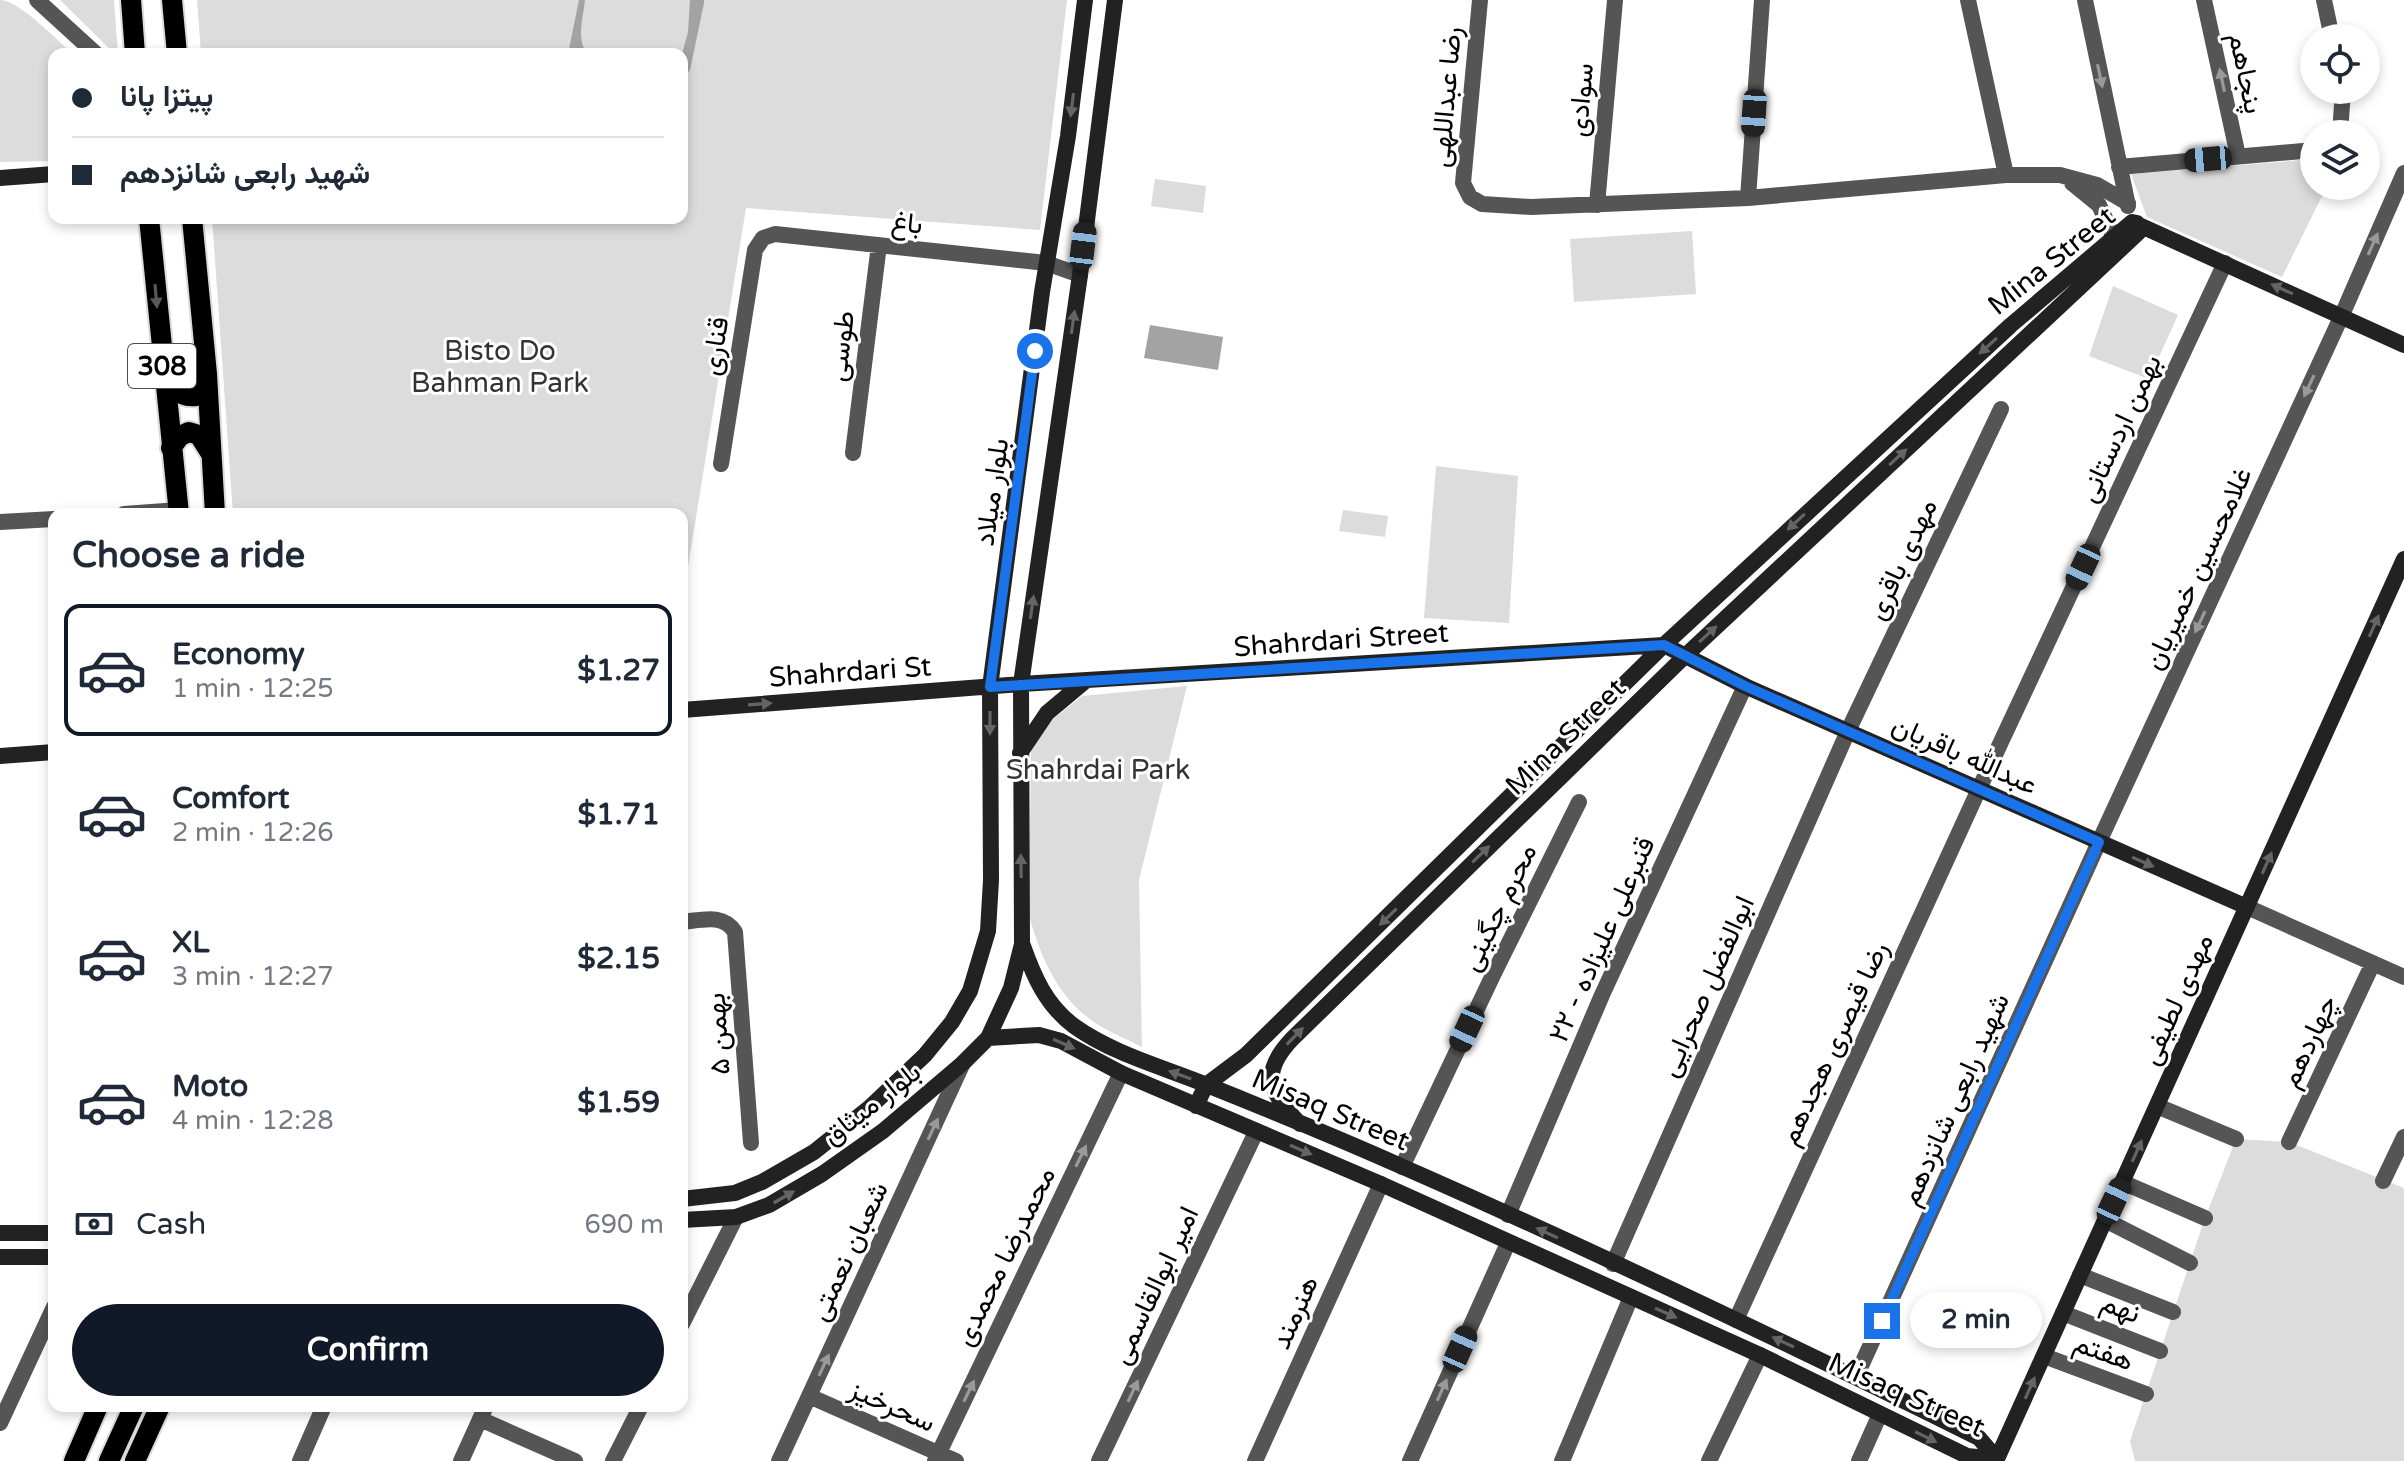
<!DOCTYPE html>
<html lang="en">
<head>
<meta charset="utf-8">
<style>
	:root { --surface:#fff; --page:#f6f6f7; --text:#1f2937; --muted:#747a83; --line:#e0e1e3; --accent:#111827 }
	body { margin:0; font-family:"Varela Round",Vazirmatn,sans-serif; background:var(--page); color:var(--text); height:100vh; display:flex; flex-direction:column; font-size:30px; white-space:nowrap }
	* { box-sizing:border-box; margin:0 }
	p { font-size:26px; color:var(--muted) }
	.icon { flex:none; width:44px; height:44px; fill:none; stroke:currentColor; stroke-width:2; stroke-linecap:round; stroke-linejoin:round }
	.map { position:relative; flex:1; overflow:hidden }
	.drawer { position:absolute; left:48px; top:508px; width:640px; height:904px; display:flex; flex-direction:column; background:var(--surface); border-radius:16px; box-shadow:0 4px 12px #0003 }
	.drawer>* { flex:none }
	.top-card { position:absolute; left:48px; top:48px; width:640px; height:176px; border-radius:16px; box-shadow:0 4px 12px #0003; display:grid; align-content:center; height:176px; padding:0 24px; background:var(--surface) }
	.controls { position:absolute; left:2300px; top:24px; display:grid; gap:16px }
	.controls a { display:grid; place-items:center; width:80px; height:80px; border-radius:50%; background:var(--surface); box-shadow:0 4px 12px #0003; font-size:40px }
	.end { position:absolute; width:36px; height:36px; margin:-18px; border:10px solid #1a73e8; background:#fff; box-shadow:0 0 0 4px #fff }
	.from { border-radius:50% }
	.bubble { position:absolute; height:56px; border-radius:28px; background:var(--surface); box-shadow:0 4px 12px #0003; font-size:26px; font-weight:700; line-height:56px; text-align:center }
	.car { position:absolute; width:24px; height:48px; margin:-24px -12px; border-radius:10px; box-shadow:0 0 6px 2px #0007; background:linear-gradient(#222 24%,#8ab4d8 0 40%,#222 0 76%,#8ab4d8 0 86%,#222 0) }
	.top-card b { display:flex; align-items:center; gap:28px; height:76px; font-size:30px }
	.top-card b+b { border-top:2px solid var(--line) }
	.top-card i { width:20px; height:20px; background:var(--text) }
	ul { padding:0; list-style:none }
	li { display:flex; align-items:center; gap:24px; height:132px; margin:0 16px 12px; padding:0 8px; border:4px solid transparent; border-radius:16px }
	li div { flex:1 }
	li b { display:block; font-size:30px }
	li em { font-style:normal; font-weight:700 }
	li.active { border-color:var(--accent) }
	li>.icon { width:72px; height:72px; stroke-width:1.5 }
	h2 { padding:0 24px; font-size:36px; line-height:96px }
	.pay { display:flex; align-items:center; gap:20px; height:88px; padding:0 24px; font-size:30px }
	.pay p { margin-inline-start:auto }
	.cta { display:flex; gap:16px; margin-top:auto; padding:16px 24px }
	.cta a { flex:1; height:92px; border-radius:48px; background:var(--accent); color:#fff; font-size:32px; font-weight:700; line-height:92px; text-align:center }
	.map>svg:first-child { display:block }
	.green { fill:#dcdcdc }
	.water { fill:#a3a3a3 }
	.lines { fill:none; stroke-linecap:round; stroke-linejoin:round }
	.primary-casing { stroke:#dbdbdb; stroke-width:24 }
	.street { stroke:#555; stroke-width:16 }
	.secondary { stroke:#222; stroke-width:16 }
	.primary { stroke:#000; stroke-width:20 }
	.oneway { fill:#999 }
	.oneway2 { fill:#646464 }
	.oneway3 { fill:#595959 }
	.route { stroke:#1a73e8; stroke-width:10 }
	.labels { text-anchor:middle; stroke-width:6; stroke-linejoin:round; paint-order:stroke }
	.shield { fill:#fff; stroke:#4c4c4c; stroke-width:2 }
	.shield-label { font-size:26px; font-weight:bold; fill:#000 }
	.street-label { font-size:28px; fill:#000; stroke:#fff }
	.park-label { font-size:28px; fill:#333; stroke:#fff }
</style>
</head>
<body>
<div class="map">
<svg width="2404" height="1461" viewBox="0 0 2404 1461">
	<rect width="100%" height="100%" fill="#fff"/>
	<path class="green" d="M0,0C19,0 58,41 73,54H54V161L0,162Z
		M60,0H114L118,54H115Z
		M197,0H1067L1040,230L746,208L682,604V514H233L212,218H682V54H201Z
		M2314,159V186H2327L2282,277L2147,217L2131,174Z
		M1155,179L1206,186L1203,213L1151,206Z
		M1692,231L1696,294L1574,302L1570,239Z
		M2113,286L2178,315L2149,379L2089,356Z
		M1436,466L1518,476L1509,623L1424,618Z
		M1343,510L1388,516L1385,537L1339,531Z
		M1187,686L1139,880L1142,1047C1125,1038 1103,1030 1087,1017C1056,993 1039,953 1029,915L1031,751L1052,720L1082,696Z
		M2236,1139L2289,1142L2404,1188V1461H2135L2130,1441L2205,1218Z"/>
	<path class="water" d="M579,0H585C583,19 576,37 587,54H568Z
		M690,0H704V3L690,70L682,82V54L688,32Z
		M1150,325L1223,337L1218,370L1144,358Z"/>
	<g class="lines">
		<g class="primary-casing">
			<path id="primary" d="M131,0L135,54
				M172,0L177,54
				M149,218L179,514
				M192,218L207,374L215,514
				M166,372C172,387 178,398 196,396L207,374
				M171,448L180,436L189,432L199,435L211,454
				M74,1461L98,1406
				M109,1461L134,1406
				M135,1461L160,1406"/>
		</g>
		<path class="street" d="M37,0L96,54
			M1480,0L1463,183L1470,197L1482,204L1531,207L1748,198L2006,175H2060L2097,185L2128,203
			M1968,0L2006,175
			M2085,0L2128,206
			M2204,0L2238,156
			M2324,0L2332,38
			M2340,134L2343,90
			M2119,167L2314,150
			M2072,183L2099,205L2114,238
			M1748,198L1762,0
			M1597,205L1615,0
			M853,453L879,245
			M721,464L755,250L763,238L775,234L1046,263L1080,275
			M124,514L179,510
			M0,522L54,519
			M2247,907L2404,977
			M682,922C702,920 723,913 735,932L751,1143
			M2157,1106L2236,1139
			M2289,1142L2373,963
			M1402,1167L1493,975L1579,802
			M2383,1181L2404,1137
			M2122,1182L2205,1218
			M1508,1215L1602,995L1745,686
			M2105,1220L2190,1263
			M1613,1264L1848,731L2001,409
			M2080,1275L2173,1312
			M2063,1313L2160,1351
			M1736,1320L1979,789L2225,263
			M682,1324L736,1217
			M2044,1356L2146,1394
			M1856,1377L2099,842L2342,315L2404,173
			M809,1396L956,1461
			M480,1419L575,1461
			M0,1423L54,1307
			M300,1461L324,1406
			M461,1461L486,1406
			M613,1461L641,1406
			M779,1461L963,1063
			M935,1461L1121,1073
			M1099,1461L1256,1132
			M1255,1461L1381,1184
			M1410,1461L1508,1243
			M1562,1461L1631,1297
			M1709,1461L1760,1355
			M1859,1461L1880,1414"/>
		<path class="secondary" d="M0,178L54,174
			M2139,225L2404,345
			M682,710L1021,684L1664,645L1745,686L2247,907
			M1020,753L1047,713L1084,682
			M0,756L54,752
			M1023,946C1034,977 1046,1005 1074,1026C1113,1054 1163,1067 1207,1085C1272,1111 1338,1138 1403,1167C1597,1252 1789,1344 1979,1438L1997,1459
			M988,1038L1039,1035L1061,1041L1121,1073L1381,1184L1760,1355L1967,1456L1997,1459
			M1196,1106L1206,1085L1246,1055L1664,645L2011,325L2132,222L2137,223L2140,229L2139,232L1685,656L1292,1039C1258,1075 1271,1093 1300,1124
			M682,1199L735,1193L762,1182L814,1152L869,1108L925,1055L952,1022L970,991L988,931L991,880L990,687L1042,292L1068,136L1085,0
			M682,1220L736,1217L769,1205L822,1174L883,1131L963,1063L988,1038L1011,988L1022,944L1021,684L1080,275L1115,0
			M0,1233H54
			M0,1257H54
			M1996,1461L2404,559"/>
		<use href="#primary" class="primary"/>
	</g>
	<defs><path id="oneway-solid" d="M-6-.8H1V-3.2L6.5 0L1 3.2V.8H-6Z" transform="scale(2)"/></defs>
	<g class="oneway">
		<use href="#oneway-solid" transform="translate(2100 76) rotate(78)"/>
		<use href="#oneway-solid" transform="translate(2222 80) rotate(-102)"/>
		<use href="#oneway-solid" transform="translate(2373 244) rotate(-66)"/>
		<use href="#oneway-solid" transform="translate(2309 386) rotate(115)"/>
		<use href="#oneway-solid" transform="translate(2200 622) rotate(115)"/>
		<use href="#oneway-solid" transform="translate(933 1129) rotate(-65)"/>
		<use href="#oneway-solid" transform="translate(1081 1156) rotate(-64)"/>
		<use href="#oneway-solid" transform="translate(824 1365) rotate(-65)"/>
		<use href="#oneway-solid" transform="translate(1442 1390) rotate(-66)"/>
		<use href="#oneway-solid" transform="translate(969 1391) rotate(-64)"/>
		<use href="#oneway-solid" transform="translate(1133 1391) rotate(-65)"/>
	</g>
	<g class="oneway2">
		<use href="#oneway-solid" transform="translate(1072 105) rotate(97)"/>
		<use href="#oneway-solid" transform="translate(2282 289) rotate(-156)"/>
		<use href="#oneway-solid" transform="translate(1073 322) rotate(-82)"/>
		<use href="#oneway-solid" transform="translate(1988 346) rotate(138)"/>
		<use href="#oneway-solid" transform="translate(1898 457) rotate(-43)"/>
		<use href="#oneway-solid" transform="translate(1796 522) rotate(137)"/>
		<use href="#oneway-solid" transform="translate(1032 607) rotate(-82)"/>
		<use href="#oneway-solid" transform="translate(2374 626) rotate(-66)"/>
		<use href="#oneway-solid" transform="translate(1708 634) rotate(-43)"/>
		<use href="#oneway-solid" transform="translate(760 704) rotate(-4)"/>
		<use href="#oneway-solid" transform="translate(990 723) rotate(90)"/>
		<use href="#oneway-solid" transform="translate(1481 854) rotate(-44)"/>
		<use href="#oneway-solid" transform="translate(2143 862) rotate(24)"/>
		<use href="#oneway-solid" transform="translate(2267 863) rotate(-66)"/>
		<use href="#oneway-solid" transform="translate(1021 866) rotate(-91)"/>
		<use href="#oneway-solid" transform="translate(1388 917) rotate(136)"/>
		<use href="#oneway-solid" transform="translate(1295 1036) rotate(-46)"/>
		<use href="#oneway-solid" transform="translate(1064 1044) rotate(24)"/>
		<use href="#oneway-solid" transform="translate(1180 1075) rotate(-160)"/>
		<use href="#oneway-solid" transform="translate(1301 1150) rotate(23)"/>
		<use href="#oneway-solid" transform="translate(2137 1151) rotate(-66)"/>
		<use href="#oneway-solid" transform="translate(784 1197) rotate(-30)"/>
		<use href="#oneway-solid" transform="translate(1547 1233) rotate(-155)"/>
		<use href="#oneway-solid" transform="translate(1666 1313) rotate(24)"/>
		<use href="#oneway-solid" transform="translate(1783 1342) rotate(-155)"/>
		<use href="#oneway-solid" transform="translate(2030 1388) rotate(-66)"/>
		<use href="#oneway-solid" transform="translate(1926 1437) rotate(26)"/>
	</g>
	<use class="oneway3" href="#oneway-solid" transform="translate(156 296) rotate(85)"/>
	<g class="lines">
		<path class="route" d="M1035,351L990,687L1664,645L1745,686L2099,842L1882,1321"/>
	</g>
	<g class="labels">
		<rect class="shield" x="128" y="344" width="68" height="44" rx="6"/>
		<g class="shield-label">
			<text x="162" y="375">308</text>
		</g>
		<g class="street-label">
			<text transform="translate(2247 73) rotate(78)" y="10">پنجاهم</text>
			<text transform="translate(1445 97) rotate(-85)" y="10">رضا عبداللهی</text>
			<text transform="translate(1580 100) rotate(-85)" y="10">سوادی</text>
			<text transform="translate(907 222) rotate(6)" y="10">باغ</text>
			<text transform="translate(2051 260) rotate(-39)" y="10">Mina Street</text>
			<text transform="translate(714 346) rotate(-81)" y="10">قناری</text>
			<text transform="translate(840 346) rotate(-83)" y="10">طوسی</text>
			<text transform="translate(2119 428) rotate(-65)" y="10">بهمن اردستانی</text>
			<text transform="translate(991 492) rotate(-82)" y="10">بلوار میلاد</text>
			<text transform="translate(1901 559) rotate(-65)" y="10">مهدی باقری</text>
			<text transform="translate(2197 568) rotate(-65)" y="10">غلامحسین خمیریان</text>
			<text transform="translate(1341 639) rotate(-4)" y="10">Shahrdari Street</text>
			<text transform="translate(850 671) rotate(-4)" y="10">Shahrdari St</text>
			<text transform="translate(1565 736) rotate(-44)" y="10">Mina Street</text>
			<text transform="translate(1965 754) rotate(24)" y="10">عبدالله باقریان</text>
			<text transform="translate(1498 907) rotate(-64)" y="10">محرم چگینی</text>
			<text transform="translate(1601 939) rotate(-66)" y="10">قنبرعلی علیزاده - ۲۲</text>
			<text transform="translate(1706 986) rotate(-66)" y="10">ابوالفضل صحرایی</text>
			<text transform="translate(2176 999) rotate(-66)" y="10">مهدی لطیفی</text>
			<text transform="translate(717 1034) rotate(-94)" y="10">بهمن ۵</text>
			<text transform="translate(2308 1041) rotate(-65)" y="10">چهاردهم</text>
			<text transform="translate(1833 1043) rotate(-65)" y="10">رضا قیصری هجدهم</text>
			<text transform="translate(1954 1099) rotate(-66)" y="10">شهید رابعی شانزدهم</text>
			<text transform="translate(871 1103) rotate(-38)" y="10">بلوار میثاق</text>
			<text transform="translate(1331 1109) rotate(23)" y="10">Misaq Street</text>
			<text transform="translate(848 1251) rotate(-65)" y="10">شعبان نعمتی</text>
			<text transform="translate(1004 1256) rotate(-64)" y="10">محمدرضا محمدی</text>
			<text transform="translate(1154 1285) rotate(-65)" y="10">امیر ابوالقاسمی</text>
			<text transform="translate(2121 1307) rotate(21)" y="10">نهم</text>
			<text transform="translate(1294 1312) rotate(-66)" y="10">هنرمند</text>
			<text transform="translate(2104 1351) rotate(20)" y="10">هفتم</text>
			<text transform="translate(1907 1394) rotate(24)" y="10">Misaq Street</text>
			<text transform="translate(893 1405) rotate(24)" y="10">سحرخیز</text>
		</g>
		<g class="park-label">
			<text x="500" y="360">Bisto Do<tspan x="500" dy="32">Bahman Park</tspan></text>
			<text x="1098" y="779">Shahrdai Park</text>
		</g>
	</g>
</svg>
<div class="controls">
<a><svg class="icon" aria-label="locate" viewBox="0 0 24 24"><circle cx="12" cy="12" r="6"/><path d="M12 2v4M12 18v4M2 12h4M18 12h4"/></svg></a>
<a><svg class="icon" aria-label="layers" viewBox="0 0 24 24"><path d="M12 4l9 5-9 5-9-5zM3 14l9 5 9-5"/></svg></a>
</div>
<i class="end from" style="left:1035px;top:351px"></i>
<i class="end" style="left:1882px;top:1321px"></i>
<div class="bubble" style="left:1910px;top:1292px;width:132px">2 min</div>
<i class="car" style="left:1754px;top:113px;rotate:184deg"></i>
<i class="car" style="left:2208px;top:159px;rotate:265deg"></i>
<i class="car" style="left:1083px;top:246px;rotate:7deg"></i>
<i class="car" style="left:2083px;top:567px;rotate:205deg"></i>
<i class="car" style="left:1467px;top:1029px;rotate:205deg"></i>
<i class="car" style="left:2114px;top:1201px;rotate:25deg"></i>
<i class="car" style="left:1460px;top:1349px;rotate:24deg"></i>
<div class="top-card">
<b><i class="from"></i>پیتزا پانا</b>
<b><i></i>شهید رابعی شانزدهم</b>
</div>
<section class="drawer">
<h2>Choose a ride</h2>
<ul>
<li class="active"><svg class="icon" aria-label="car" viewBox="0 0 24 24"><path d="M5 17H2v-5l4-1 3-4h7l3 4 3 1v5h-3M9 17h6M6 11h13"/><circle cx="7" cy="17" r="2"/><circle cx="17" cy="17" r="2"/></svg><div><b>Economy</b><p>1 min · 12:25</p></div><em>$1.27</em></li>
<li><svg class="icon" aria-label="car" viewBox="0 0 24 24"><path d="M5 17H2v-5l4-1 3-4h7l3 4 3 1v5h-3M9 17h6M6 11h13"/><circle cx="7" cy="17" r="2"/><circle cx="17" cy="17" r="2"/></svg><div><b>Comfort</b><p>2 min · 12:26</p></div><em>$1.71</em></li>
<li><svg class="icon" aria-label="car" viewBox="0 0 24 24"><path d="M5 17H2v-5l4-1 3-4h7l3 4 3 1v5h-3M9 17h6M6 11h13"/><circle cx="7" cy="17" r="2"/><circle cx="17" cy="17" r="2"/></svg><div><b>XL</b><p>3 min · 12:27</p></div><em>$2.15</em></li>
<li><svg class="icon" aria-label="car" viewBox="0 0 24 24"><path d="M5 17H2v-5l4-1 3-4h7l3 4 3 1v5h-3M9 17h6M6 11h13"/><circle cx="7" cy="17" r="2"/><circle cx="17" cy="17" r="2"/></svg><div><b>Moto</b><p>4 min · 12:28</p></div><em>$1.59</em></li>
</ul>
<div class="pay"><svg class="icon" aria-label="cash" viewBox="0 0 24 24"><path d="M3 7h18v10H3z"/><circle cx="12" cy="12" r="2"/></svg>Cash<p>690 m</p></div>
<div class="cta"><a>Confirm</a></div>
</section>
</div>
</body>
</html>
